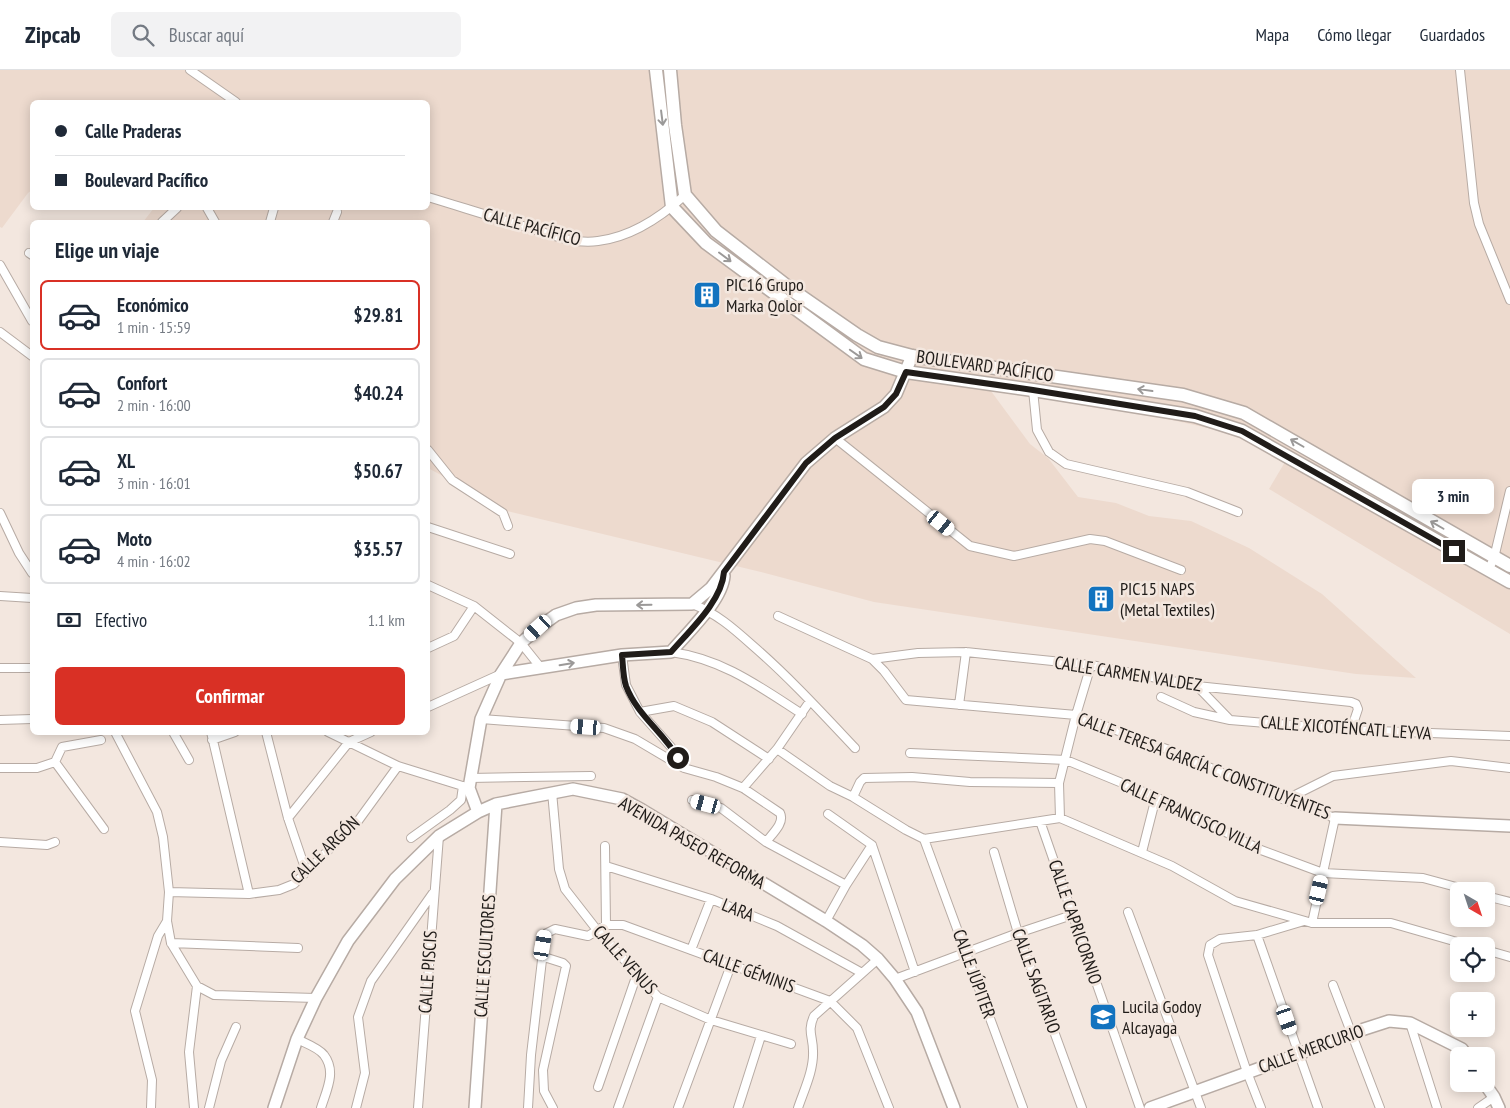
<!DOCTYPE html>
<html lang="es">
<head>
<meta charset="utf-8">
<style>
	:root { --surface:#fff; --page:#f2f2f3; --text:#1f2937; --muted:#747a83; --line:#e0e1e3; --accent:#d93025 }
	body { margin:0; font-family:"PT Sans Narrow",sans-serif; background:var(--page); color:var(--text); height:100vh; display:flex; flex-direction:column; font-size:19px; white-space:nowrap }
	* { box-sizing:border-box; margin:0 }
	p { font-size:16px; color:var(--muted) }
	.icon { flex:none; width:28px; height:28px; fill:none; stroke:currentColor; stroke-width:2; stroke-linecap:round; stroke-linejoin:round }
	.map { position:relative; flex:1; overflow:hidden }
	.panel { position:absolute; left:30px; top:150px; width:400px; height:515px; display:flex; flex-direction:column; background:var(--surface); border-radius:8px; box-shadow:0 2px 12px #0003 }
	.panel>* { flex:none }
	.hud { position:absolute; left:30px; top:30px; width:400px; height:110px; border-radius:8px; box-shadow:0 2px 12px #0003; display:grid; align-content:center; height:110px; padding:0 25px; background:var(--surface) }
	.needle { width:32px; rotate:141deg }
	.controls { position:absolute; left:1450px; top:812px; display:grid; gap:10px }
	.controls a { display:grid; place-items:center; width:45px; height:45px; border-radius:8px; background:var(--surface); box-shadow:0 2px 12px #0003; font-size:25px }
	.end { position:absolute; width:22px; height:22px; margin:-11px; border:6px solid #201c19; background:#fff; box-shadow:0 0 0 2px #fff }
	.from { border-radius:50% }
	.bubble { position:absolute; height:35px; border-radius:8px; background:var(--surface); box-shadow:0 2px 12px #0003; font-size:16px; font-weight:700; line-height:35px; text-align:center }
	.car { position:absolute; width:15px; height:30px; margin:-15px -8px; border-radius:6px; box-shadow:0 0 4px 1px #0007; background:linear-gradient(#fff 24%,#345 0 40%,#fff 0 76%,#345 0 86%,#fff 0) }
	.hud b { display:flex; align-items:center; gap:18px; height:48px; font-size:19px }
	.hud b+b { border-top:1px solid var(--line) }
	.hud i { width:12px; height:12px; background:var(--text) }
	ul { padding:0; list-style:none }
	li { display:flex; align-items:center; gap:15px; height:70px; margin:0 10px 8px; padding:0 15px; border:2px solid var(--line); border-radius:8px }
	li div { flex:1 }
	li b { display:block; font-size:19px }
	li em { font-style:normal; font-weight:700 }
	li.selected { border-color:var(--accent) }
	li>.icon { width:45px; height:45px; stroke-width:1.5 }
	h2 { padding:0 25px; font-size:22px; line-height:60px }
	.pay { display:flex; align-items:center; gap:12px; height:55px; padding:0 25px; font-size:19px }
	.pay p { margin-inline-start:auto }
	.action { display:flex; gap:10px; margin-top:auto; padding:10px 25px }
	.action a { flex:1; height:58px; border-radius:8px; background:var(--accent); color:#fff; font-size:20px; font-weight:700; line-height:58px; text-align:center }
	header { display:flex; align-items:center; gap:30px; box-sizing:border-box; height:70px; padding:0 25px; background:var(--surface); border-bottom:1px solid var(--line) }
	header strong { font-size:24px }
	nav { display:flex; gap:28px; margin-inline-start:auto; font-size:18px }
	.search { width:350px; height:45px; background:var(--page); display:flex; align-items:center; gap:12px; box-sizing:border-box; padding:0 18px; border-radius:8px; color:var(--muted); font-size:19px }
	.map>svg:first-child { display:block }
	.built { fill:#eddace }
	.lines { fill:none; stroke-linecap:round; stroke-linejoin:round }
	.street-casing { stroke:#b7aba4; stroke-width:10 }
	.secondary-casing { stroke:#b7aba4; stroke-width:14 }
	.primary-casing { stroke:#b7aba4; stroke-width:15 }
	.street { stroke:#fff; stroke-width:8 }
	.secondary { stroke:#fff; stroke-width:11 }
	.primary { stroke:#fff; stroke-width:12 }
	.oneway { stroke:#9b9998 }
	.route { stroke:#201c19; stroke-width:6 }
	.labels { text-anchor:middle; stroke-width:5; stroke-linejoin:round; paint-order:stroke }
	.street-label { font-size:18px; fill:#201c19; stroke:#f3e7df }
	.poi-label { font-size:18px; fill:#201c19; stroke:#f3e7df; text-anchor:start }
</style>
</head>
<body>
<header>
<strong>Zipcab</strong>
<div class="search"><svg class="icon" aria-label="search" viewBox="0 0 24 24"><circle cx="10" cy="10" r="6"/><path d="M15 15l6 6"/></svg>Buscar aquí</div>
<nav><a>Mapa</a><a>Cómo llegar</a><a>Guardados</a></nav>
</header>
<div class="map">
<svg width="1510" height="1038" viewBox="0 0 1510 1038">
	<rect width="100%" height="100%" fill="#f3e7df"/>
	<path class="built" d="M0,0H1510V564L1269,419L1285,392L1239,365L1105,335L988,317L1030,374L1048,388L1078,427L1116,433L1149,446L1191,451L1249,478L1322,524L1416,608L1356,604L874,532L761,502L507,441L428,398V152H143L154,138H428V32H32V120L28,123L2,158L0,157Z"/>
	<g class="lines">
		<g class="street-casing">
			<path id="street" d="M190,0L236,32
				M1460,0L1474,133L1479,154L1510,230
				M428,127C458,136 489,146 520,155C544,162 572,175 598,171C631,167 661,147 685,125
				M207,138L215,152
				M162,152L177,138
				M270,152L274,138
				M333,152L337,142
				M29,183L32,185
				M0,195L32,251
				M0,262L32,286
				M1033,320L1037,360L1049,382L1066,394L1187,422L1238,442
				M835,368L970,476L1014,486L1090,469L1105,471L1181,500
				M428,380L452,410L503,443L508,456
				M0,443L19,483L32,503
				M428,457L510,484
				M1488,501L1494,488L1510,421
				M428,515L474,536L521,573L541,598
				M0,526L32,528
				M692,534C716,543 733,558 752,575C789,607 822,643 855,678
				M778,546L872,589L884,601L906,630L1076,645L1169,680L1285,730L1335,748L1312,853
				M428,578L454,566L474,536
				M671,582C723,589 760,617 802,644
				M622,585L626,615L640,642L671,677L683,697
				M872,589L918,583L966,582L1091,595L1197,616L1351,632L1356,634L1358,639L1351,660
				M0,598H32
				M1197,616L1230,650L1351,660L1510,666
				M1161,627L1194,642L1230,650
				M959,635L966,582
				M428,637L501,604
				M640,642L674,636L712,652L769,689
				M481,649L604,658L635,669L684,698L716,707L743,718L780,743C785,753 772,764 766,772
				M0,650L32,649
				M115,662L157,742L163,767L169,822L167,851L171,873L197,916L214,925L316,928
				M173,662L189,690
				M211,662L249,824
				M266,662L288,748L306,801
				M328,662L398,696L469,718
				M212,670L235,662
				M777,679L830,716L853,727L906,760L924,769L1060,748L1172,796L1235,831L1312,853H1391L1471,876
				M910,683L1066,690L1156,727L1261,780L1323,803L1423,808L1471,821
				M55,692L104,759
				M55,692L62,677L101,670
				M0,698H37L55,692
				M470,708L591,706
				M743,718L777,679L810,631
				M552,722L559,799L565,819L597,860L658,927L711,950L791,974
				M853,727L860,712L864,708L912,707L970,712L1059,713
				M692,730L721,738L766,772L846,815
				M1285,730L1333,706L1451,691L1510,698
				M828,744L872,775
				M288,748L349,672L371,662
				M1060,748L1059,713L1076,645L1091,595
				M1040,751L1140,1038
				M411,768L450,740L461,730L463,716
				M924,769L1023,1038
				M0,772L47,775L55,772
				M872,775L915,902
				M605,776L606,855
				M994,782L1018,863L1082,1038
				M1142,782L1156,727
				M606,796L711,829L777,856L862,903
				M169,822L249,824L279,820L294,814L358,751L398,696
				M1486,826L1510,832
				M1128,842L1201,1038
				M826,851L846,815L872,775
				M1257,865L1318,1038
				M171,873L298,878
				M691,880L711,829
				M1486,880L1510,887
				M541,886L563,893L566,896L543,1000L544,1021L553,1038
				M895,909L1018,863L1072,845
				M1333,915L1380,1038
				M1410,953L1437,1038
				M297,969C305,973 319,978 324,985C337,1002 326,1021 321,1038
				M598,1017L637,904
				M151,1038L152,1010L135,941L158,866L167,851
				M194,1038L189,982L197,916
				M209,1038L221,991L236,957
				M356,1038L365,1003L358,947L371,911L433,823
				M418,1038L439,766
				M528,1038L531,985L545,864L555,859L588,866L606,855H623L830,931L857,958L889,1038
				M618,1038L658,927
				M678,1038L731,895
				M738,1038L761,966
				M798,1038C804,1020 814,1000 813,981C813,966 807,961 814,946L878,889
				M1261,1038L1247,1002L1208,885L1210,875L1220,869L1257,865L1304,851
				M1478,1038L1494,1027"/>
		</g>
		<g class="secondary-casing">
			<path id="secondary" d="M501,604L622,585L671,582C687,563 722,531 724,506
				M478,742L469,718L481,649L501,604L521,573L538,558L556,545L576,538L596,535L692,534L711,518L806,393L835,368L884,337L896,324L912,286
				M1335,748L1510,756
				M1485,1014L1494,1027L1499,1038
				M274,1038L297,969L316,928L348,871L395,809L439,766L478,742L496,734L573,719L622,729L642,740L826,851L862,875L878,889L895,909L917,942L954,1038
				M475,1038L496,734
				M1150,1038L1299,984L1352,963L1389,951L1410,953L1462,979L1467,986"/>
		</g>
		<g class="primary-casing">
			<path id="primary" d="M656,0L672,137L706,173L864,289L906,302L1033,320L1195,346L1242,361L1510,512
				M670,0L675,55L685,125L716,161L792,220L857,265L878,277L912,286L1183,325L1244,343L1510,496"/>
		</g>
		<use href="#street" class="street"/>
		<use href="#secondary" class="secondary"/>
		<use href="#primary" class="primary"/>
	</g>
	<defs><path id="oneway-shaft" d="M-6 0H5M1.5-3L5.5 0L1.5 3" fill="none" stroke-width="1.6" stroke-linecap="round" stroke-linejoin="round" transform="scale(1.25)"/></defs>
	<g class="oneway">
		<use href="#oneway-shaft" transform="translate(662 48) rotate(83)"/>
		<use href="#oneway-shaft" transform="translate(725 187) rotate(37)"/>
		<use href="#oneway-shaft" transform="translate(856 284) rotate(35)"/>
		<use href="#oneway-shaft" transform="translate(1145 320) rotate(-172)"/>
		<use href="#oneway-shaft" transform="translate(1297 373) rotate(-150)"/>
		<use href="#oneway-shaft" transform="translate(1437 455) rotate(-150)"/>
		<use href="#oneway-shaft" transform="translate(644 535) rotate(179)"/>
		<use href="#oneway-shaft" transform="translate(567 594) rotate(-9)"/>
	</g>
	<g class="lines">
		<path class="route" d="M678,688C663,662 637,645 626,616C623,607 623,595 622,585L671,582C690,560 722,531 724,502L806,393L835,368L884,337L896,324L906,302L1033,320L1195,346L1242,361L1454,481"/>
	</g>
	<defs>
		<g id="building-square" transform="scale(1.4375)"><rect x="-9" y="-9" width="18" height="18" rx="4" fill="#1273bf" stroke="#f3e7df"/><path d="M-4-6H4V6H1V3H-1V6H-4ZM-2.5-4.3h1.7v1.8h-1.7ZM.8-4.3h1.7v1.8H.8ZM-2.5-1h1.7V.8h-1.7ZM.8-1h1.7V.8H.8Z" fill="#fff"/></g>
		<g id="school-square" transform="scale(1.4375)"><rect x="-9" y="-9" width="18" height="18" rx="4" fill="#1273bf" stroke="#f3e7df"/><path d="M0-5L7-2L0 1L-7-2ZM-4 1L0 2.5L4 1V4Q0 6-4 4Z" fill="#fff"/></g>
	</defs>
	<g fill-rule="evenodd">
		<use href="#building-square" x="707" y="225"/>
		<use href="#building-square" x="1101" y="529"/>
		<use href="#school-square" x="1103" y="947"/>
	</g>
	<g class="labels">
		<g class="street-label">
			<text transform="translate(532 157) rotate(15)" y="6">CALLE PACÍFICO</text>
			<text transform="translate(985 296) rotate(8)" y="6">BOULEVARD PACÍFICO</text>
			<text transform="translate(1128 604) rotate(9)" y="6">CALLE CARMEN VALDEZ</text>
			<text transform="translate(1346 658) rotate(4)" y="6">CALLE XICOTÉNCATL LEYVA</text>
			<text transform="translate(1204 696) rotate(21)" y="6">CALLE TERESA GARCÍA C CONSTITUYENTES</text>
			<text transform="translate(1191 746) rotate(25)" y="6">CALLE FRANCISCO VILLA</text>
			<text transform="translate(692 773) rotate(30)" y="6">AVENIDA PASEO REFORMA</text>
			<text transform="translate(325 780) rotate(-44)" y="6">CALLE ARGÓN</text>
			<text transform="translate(738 840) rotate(22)" y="6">LARA</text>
			<text transform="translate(1075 852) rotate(71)" y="6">CALLE CAPRICORNIO</text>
			<text transform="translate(485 886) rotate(-86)" y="6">CALLE ESCULTORES</text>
			<text transform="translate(625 890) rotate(48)" y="6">CALLE VENUS</text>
			<text transform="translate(749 901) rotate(20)" y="6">CALLE GÉMINIS</text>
			<text transform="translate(428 902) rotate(-86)" y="6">CALLE PISCIS</text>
			<text transform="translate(974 904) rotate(70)" y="6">CALLE JÚPITER</text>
			<text transform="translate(1036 911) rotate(70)" y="6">CALLE SAGITARIO</text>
			<text transform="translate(1311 979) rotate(-20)" y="6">CALLE MERCURIO</text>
		</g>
		<g class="poi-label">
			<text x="726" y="221">PIC16 Grupo<tspan x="726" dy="21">Marka Qolor</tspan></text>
			<text x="1120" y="525">PIC15 NAPS<tspan x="1120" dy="21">(Metal Textiles)</tspan></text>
			<text x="1122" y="943">Lucila Godoy<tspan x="1122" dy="21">Alcayaga</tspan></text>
		</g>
	</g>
</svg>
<div class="controls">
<a><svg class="needle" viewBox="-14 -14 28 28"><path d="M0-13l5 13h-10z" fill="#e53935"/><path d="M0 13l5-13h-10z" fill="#747a83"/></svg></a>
<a><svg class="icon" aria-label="locate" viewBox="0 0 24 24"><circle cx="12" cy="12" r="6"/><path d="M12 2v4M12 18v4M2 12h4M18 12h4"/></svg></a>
<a>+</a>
<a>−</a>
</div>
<i class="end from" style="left:678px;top:688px"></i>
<i class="end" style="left:1454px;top:481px"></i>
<div class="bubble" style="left:1412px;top:409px;width:82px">3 min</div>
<i class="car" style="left:941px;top:453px;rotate:129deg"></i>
<i class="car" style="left:538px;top:558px;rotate:228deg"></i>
<i class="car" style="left:586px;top:657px;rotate:274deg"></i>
<i class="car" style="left:706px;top:734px;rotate:285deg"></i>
<i class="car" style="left:1319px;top:820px;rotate:13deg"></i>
<i class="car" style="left:543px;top:875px;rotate:10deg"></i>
<i class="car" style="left:1287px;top:950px;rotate:161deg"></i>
<div class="hud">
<b><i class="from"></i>Calle Praderas</b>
<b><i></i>Boulevard Pacífico</b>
</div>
<section class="panel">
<h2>Elige un viaje</h2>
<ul>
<li class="selected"><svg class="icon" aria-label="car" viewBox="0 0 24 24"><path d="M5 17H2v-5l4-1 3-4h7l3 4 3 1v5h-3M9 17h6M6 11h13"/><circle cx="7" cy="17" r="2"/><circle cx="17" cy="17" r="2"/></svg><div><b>Económico</b><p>1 min · 15:59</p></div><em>$29.81</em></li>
<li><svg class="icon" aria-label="car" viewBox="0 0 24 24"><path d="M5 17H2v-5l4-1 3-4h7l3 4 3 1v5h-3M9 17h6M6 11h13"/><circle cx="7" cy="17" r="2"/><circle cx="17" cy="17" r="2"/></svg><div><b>Confort</b><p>2 min · 16:00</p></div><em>$40.24</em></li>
<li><svg class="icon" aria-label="car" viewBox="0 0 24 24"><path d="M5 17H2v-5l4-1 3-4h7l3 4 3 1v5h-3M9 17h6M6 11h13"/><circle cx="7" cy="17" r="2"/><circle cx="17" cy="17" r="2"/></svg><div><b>XL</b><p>3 min · 16:01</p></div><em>$50.67</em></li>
<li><svg class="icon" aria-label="car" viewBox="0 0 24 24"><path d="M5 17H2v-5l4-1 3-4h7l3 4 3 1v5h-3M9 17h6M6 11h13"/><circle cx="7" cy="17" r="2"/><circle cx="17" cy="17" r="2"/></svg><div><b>Moto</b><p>4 min · 16:02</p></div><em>$35.57</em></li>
</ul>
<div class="pay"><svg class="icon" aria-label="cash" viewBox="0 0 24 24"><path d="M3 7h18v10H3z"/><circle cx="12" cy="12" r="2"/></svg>Efectivo<p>1.1 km</p></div>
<div class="action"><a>Confirmar</a></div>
</section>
</div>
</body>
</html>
